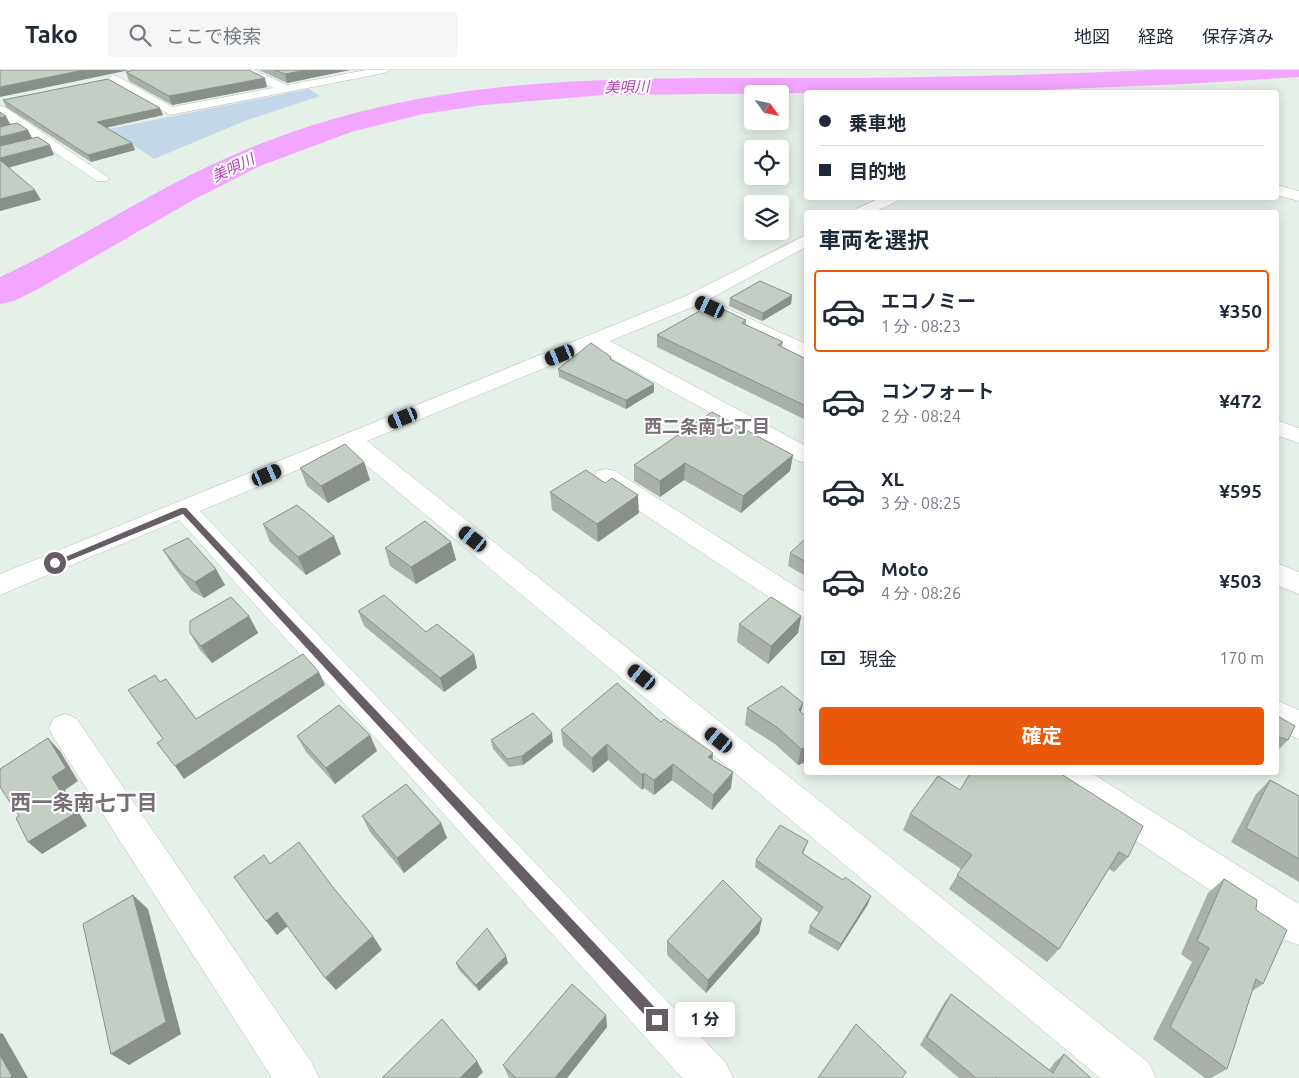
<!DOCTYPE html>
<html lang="ja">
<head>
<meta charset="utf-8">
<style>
	:root { --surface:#fff; --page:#f6f6f7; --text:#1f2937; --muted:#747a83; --line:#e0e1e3; --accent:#ea580c }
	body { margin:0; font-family:Ubuntu,"Noto Sans JP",sans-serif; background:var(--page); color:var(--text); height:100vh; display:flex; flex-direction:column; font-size:19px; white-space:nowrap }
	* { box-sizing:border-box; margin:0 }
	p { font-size:16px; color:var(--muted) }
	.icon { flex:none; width:28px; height:28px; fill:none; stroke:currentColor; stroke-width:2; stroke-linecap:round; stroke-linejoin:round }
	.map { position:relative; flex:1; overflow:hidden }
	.details { position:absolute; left:804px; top:140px; width:475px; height:565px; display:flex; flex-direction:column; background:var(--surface); border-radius:5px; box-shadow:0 2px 12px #0003 }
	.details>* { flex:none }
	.banner { position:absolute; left:804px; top:20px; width:475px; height:110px; border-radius:5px; box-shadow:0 2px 12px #0003; display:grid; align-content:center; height:110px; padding:0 15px; background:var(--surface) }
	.needle { width:32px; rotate:123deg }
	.fabs { position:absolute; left:744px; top:15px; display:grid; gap:10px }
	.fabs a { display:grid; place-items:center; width:45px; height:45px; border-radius:5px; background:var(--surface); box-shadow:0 2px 12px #0003; font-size:25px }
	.end { position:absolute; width:22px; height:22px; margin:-11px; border:6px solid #665d66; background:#fff; box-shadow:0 0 0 2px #fff }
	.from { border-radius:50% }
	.bubble { position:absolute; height:35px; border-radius:5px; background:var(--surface); box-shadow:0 2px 12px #0003; font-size:16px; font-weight:700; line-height:35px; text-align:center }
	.car { position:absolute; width:15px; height:30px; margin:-15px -8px; border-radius:6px; box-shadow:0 0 4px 1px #0007; background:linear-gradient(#222 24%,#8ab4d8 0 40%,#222 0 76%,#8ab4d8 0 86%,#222 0) }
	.banner b { display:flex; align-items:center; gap:18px; height:48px; font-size:19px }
	.banner b+b { border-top:1px solid var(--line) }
	.banner i { width:12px; height:12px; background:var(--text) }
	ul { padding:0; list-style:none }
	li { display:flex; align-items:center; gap:15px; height:82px; margin:0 10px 8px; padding:0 5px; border:2px solid transparent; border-radius:5px }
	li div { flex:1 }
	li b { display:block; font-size:19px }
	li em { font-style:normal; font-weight:700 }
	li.current { border-color:var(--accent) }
	li>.icon { width:45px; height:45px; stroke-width:1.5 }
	h2 { padding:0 15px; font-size:22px; line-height:60px }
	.pay { display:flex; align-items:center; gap:12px; height:55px; padding:0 15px; font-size:19px }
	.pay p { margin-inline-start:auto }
	.primary-button { display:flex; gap:10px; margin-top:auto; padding:10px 15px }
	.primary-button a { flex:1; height:58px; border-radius:5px; background:var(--accent); color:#fff; font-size:20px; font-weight:700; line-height:58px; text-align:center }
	header { display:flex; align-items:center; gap:30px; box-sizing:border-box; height:70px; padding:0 25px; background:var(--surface); border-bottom:1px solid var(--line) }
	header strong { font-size:24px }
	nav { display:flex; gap:28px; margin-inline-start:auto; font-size:18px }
	.search { width:350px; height:45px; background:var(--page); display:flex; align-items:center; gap:12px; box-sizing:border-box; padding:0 18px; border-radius:5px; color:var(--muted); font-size:19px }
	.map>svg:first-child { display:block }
	.green { fill:#c2d7e8 }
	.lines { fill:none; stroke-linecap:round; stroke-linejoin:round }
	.river { fill:#f3a6ff; fill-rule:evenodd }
	.minor-casing { stroke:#bfb8bf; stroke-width:1 }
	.minor { fill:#fff; fill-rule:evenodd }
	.wall { fill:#a9b1a9 }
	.shaded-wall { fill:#89908a }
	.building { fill:#c4cec5; stroke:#89908a }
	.route { fill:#665d66 }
	.labels { text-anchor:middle; stroke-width:4; stroke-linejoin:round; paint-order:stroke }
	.far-water-label { font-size:15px; font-style:italic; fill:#b742be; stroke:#fff }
	.neighbourhood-label { font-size:18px; font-weight:bold; fill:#786e78; stroke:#fff }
	.near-neighbourhood-label { font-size:21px; font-weight:bold; fill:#786e78; stroke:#fff }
</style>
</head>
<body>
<header>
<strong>Tako</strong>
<div class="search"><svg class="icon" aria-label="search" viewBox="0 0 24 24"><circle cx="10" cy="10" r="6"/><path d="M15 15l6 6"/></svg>ここで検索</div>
<nav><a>地図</a><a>経路</a><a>保存済み</a></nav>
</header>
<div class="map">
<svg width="1299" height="1008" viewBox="0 0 1299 1008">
	<rect width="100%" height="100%" fill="#e5f0e8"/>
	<path class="green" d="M309,19L320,26L247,50L154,89L109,59Z"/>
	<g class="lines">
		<path class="river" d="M1154,0H1299V7L1183,14L1014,21L603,25L483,35L423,44L351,62L260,96L195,129L38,219L14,231L0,234V207C58,180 113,146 169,116C220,89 274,66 330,50C484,4 647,8 806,8C922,8 1038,5 1154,0Z"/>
		<g class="minor-casing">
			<path id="minor" d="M239,0H254L287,15L366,0H390L384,3L170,45L107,9L113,5L117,6L172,37L273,18Z
				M0,36L5,37L109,108L107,111H97L0,46Z
				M1276,115L1299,121V131L1276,125Z
				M880,128H900L898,131L874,142H854L856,139Z
				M806,165V177L702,233L610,271L806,376V393L798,391L593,278L367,371L1149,993L1156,1008H1100L347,379L200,441L726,993L733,1008H682L179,450L0,525V504L688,225Z
				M713,232L806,274V288L799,286L706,242L703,238L706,234Z
				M1276,350L1299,358V373L1276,365Z
				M606,399L615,401L806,523V548L796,545L597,413L594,407L597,401Z
				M1276,493L1299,502V524L1276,515Z
				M1276,630L1299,640V669L1276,659Z
				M65,644L76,648L312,993L319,1008H272L54,668L49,658L54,648Z
				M1044,702H1090L1299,834V875L1285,870L1049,713Z"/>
		</g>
		<use href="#minor" class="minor"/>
	</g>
	<path class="wall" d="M259,0H350L287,13Z
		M126,2L267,17L172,35L129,11Z
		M3,30L163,45L106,58L132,73L135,80L91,92L6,37Z
		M792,225L791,234L762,251L729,236L730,228Z
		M746,250V255L783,272L782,277L806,289V350L657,277V265Z
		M558,299L654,314V322L626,339L559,307Z
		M793,385L790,401L741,443L684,410L660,427L634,411V395Z
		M364,392L370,410L328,433L307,416L300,398Z
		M550,422L639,443L598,472L552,440Z
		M263,454L341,484L306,505L270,472Z
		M806,468V506L788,496L790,483Z
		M451,472L456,490L416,514L390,496L385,478Z
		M163,480L225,515L204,528L192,521L173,496Z
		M358,541L426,562L474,584L477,598L444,622L364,556Z
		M249,546L258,563L212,593L200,580L190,563Z
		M801,546L798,563L768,594L737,572L739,554Z
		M803,633L801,642L806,692L798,695L775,674L745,655L747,638Z
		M1276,645L1288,670L1276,682Z
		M661,652L712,690L731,718L712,740L672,710L654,725L644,718L642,720L608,690L593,703L563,676L561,660Z
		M297,666L377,681L335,714L306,682Z
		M491,670L553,672L523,695L509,697L493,679Z
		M1058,702L1128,787L1114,802L1109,799L1059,879L1047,892L949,819L961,799L903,760L910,744L960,720Z
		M1270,710L1299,726V812L1231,772L1256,724Z
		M362,746L441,753L447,768L404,803L370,762Z
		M808,771L803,784L868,834L838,881L808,863L810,856L819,843L755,797L756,790Z
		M1224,809L1256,840L1263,914L1252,921L1227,999L1211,1008H1205L1153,969L1192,892L1181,884L1208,823Z
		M762,849L759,863L706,923L667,885V871Z
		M456,893H508L479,921L459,900Z
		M951,924L1049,1000L1055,992L1064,984L1091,1008H959L920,975L944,933Z
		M606,945L607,957L567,1008H510L508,1006L503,995Z"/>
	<path class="shaded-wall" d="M84,0H130L0,27V17Z
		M306,0H350L287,13L285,4Z
		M265,8L267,17L172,35L169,26Z
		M160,38L163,45L100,59L97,52Z
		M6,46L11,56L0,58V48Z
		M28,60L33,70L0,78V67Z
		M132,73L135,80L91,92L88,85Z
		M50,75L54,85L4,99L0,91V88Z
		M35,120L41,130L0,141V129Z
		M792,225L791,234L762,251L763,243Z
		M654,314V322L626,339V330Z
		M793,385L790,401L741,443L743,426Z
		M364,392L370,410L328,433L321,416Z
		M685,393L684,410L660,427V411Z
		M638,425L639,443L598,472L597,454Z
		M334,466L341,484L306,505L298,487Z
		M451,472L456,490L416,514L411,497Z
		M216,499L225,515L204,528L195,512Z
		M249,546L258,563L212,593L201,576Z
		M801,546L798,563L768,594L771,576Z
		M474,584L477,598L444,622L440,608Z
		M319,602L325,615L184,709L175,696Z
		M803,633L799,650V640Z
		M552,663L553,672L523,695L522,686Z
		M370,665L377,681L335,714L326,698Z
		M48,668L60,681L78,711L65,720L87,756L42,784L28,772L52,707Z
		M607,674L608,690L593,703L592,688Z
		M806,677V692L798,695L801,679Z
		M713,683L712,698L708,687Z
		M673,694L672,710L654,725V710Z
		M733,702L731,718L712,740L713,725Z
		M644,703V718L642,720V705Z
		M441,753L447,768L404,803L397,788Z
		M133,825L148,839L181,964L129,995L111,984Z
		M871,826L868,834L838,881L841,874Z
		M277,842L288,856L277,865L266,851Z
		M762,849L759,863L706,923L708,910Z
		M373,866L382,880L336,920L325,908Z
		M506,886L508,893L479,921L476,915Z
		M606,945L607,957L567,1008H555Z
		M0,963L3,964L28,1008H9L0,985Z
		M477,991L483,1002L477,1008H460Z"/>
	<path class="building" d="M0,0H84L0,17Z
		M135,0H249L265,8L169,26L126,2Z
		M275,0H306L285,4Z
		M108,9L160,38L97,52L132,73L88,85L3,30Z
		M0,42L6,46L0,48Z
		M17,53L28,60L0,67V57Z
		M38,67L50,75L0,88V76Z
		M0,90L35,120L0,129Z
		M760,211L792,225L763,243L730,228Z
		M712,234L746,250L742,253L783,272L778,275L806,289V336L657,265Z
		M591,273L611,287L610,289L654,314L626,330L558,299Z
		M712,342L793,385L743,426L685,393L660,411L634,395Z
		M345,374L364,392L321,416L300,398Z
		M586,400L605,413L612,408L638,425L597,454L550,422Z
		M297,435L334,466L298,487L263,454Z
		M425,451L451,472L411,497L385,478Z
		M188,468L216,499L195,512L183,504L163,480Z
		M806,468V492L790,483Z
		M384,525L426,562L437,554L474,584L440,608L358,541Z
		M231,527L249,546L201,576L190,563V551Z
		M771,527L801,546L771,576L739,554Z
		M303,584L319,602L175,696L157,673L163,669L128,620L155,605L160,612L166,609L196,649Z
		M617,613L661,652L664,649L713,683L708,687L733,702L713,725L673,694L654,710L644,703L642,705L607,674L592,688L561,660Z
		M782,616L803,633L799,640L806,647V677L801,679L778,658L747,638Z
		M339,635L370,665L326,698L297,666Z
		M533,643L552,663L522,686L507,689L491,670Z
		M1276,645L1295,656L1288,670L1276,666Z
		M48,668L66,698L52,707L74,744L28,772L16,748L19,746L0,717V699Z
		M971,702H1058L1143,756L1128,787L1119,782L1059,879L957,805L972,785L910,744L938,706L960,720Z
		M1270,710L1299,726V789L1246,758Z
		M406,714L441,753L397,788L362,746Z
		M780,755L808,771L802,783L843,810L845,807L871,826L841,874L810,856L823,837L756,790Z
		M299,772L332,816L373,866L325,908L277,842L266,851L234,807L264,785L270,794Z
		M1224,809L1257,830L1256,840L1287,860L1263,914L1256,909L1227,999L1170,957L1209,878L1197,871Z
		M723,810L762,849L708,910L667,871Z
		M133,825L166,952L111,984L83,854Z
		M487,858L506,886L476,915L456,893Z
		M572,914L606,945L555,1008H516L503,995Z
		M951,924L1053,1003L1064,984L1091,1008H997L996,1007V1008H976L927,967Z
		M442,949L477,991L460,1008H382Z
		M856,954L906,1002L902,1008H818Z
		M0,985L12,1006L9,1008H0Z"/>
	<path class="route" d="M181,438H186L662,945L663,950L662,954L657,956L653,954L183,444L58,495L55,496L51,493Z"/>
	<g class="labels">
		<g class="far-water-label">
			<text transform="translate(627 17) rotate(-1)" y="5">美唄川</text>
			<text transform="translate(233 98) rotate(-26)" y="5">美唄川</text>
		</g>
		<g class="neighbourhood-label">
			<text x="707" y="363">西二条南七丁目</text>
		</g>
		<g class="near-neighbourhood-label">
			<text x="84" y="740">西一条南七丁目</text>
		</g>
	</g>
</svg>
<div class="fabs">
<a><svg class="needle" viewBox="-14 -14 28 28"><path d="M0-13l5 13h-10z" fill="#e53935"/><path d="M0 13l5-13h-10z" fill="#747a83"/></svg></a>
<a><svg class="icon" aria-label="locate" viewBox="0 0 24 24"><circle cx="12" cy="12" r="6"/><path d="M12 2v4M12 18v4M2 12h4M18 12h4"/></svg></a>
<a><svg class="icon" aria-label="layers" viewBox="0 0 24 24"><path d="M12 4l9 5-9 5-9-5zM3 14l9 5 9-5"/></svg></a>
</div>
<i class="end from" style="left:55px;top:493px"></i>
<i class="end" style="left:657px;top:950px"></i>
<div class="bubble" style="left:675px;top:932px;width:60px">1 分</div>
<i class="car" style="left:710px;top:237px;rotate:295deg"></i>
<i class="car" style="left:560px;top:285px;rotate:248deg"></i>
<i class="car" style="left:403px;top:348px;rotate:248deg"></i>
<i class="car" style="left:267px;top:405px;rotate:67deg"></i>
<i class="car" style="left:473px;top:469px;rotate:309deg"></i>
<i class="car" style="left:642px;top:607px;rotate:309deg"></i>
<i class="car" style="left:719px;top:670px;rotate:309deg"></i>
<div class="banner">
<b><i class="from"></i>乗車地</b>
<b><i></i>目的地</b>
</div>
<section class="details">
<h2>車両を選択</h2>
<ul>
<li class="current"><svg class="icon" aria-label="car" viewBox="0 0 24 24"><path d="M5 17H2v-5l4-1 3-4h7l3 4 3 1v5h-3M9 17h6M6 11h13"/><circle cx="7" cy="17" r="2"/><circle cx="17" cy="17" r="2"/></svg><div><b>エコノミー</b><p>1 分 · 08:23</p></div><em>¥350</em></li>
<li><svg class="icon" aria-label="car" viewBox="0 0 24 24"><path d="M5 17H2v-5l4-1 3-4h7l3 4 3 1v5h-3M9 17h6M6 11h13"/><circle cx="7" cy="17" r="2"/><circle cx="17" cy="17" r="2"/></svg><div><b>コンフォート</b><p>2 分 · 08:24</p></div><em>¥472</em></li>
<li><svg class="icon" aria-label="car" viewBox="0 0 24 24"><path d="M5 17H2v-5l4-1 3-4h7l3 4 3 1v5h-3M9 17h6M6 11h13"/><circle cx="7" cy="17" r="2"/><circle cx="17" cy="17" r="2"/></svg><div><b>XL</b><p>3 分 · 08:25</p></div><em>¥595</em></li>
<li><svg class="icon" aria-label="car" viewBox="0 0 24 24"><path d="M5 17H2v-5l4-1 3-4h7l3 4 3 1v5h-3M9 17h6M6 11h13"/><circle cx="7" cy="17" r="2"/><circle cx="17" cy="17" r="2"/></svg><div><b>Moto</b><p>4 分 · 08:26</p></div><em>¥503</em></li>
</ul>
<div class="pay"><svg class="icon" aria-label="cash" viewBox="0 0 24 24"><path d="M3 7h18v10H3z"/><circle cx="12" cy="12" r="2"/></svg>現金<p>170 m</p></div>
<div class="primary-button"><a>確定</a></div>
</section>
</div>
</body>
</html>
